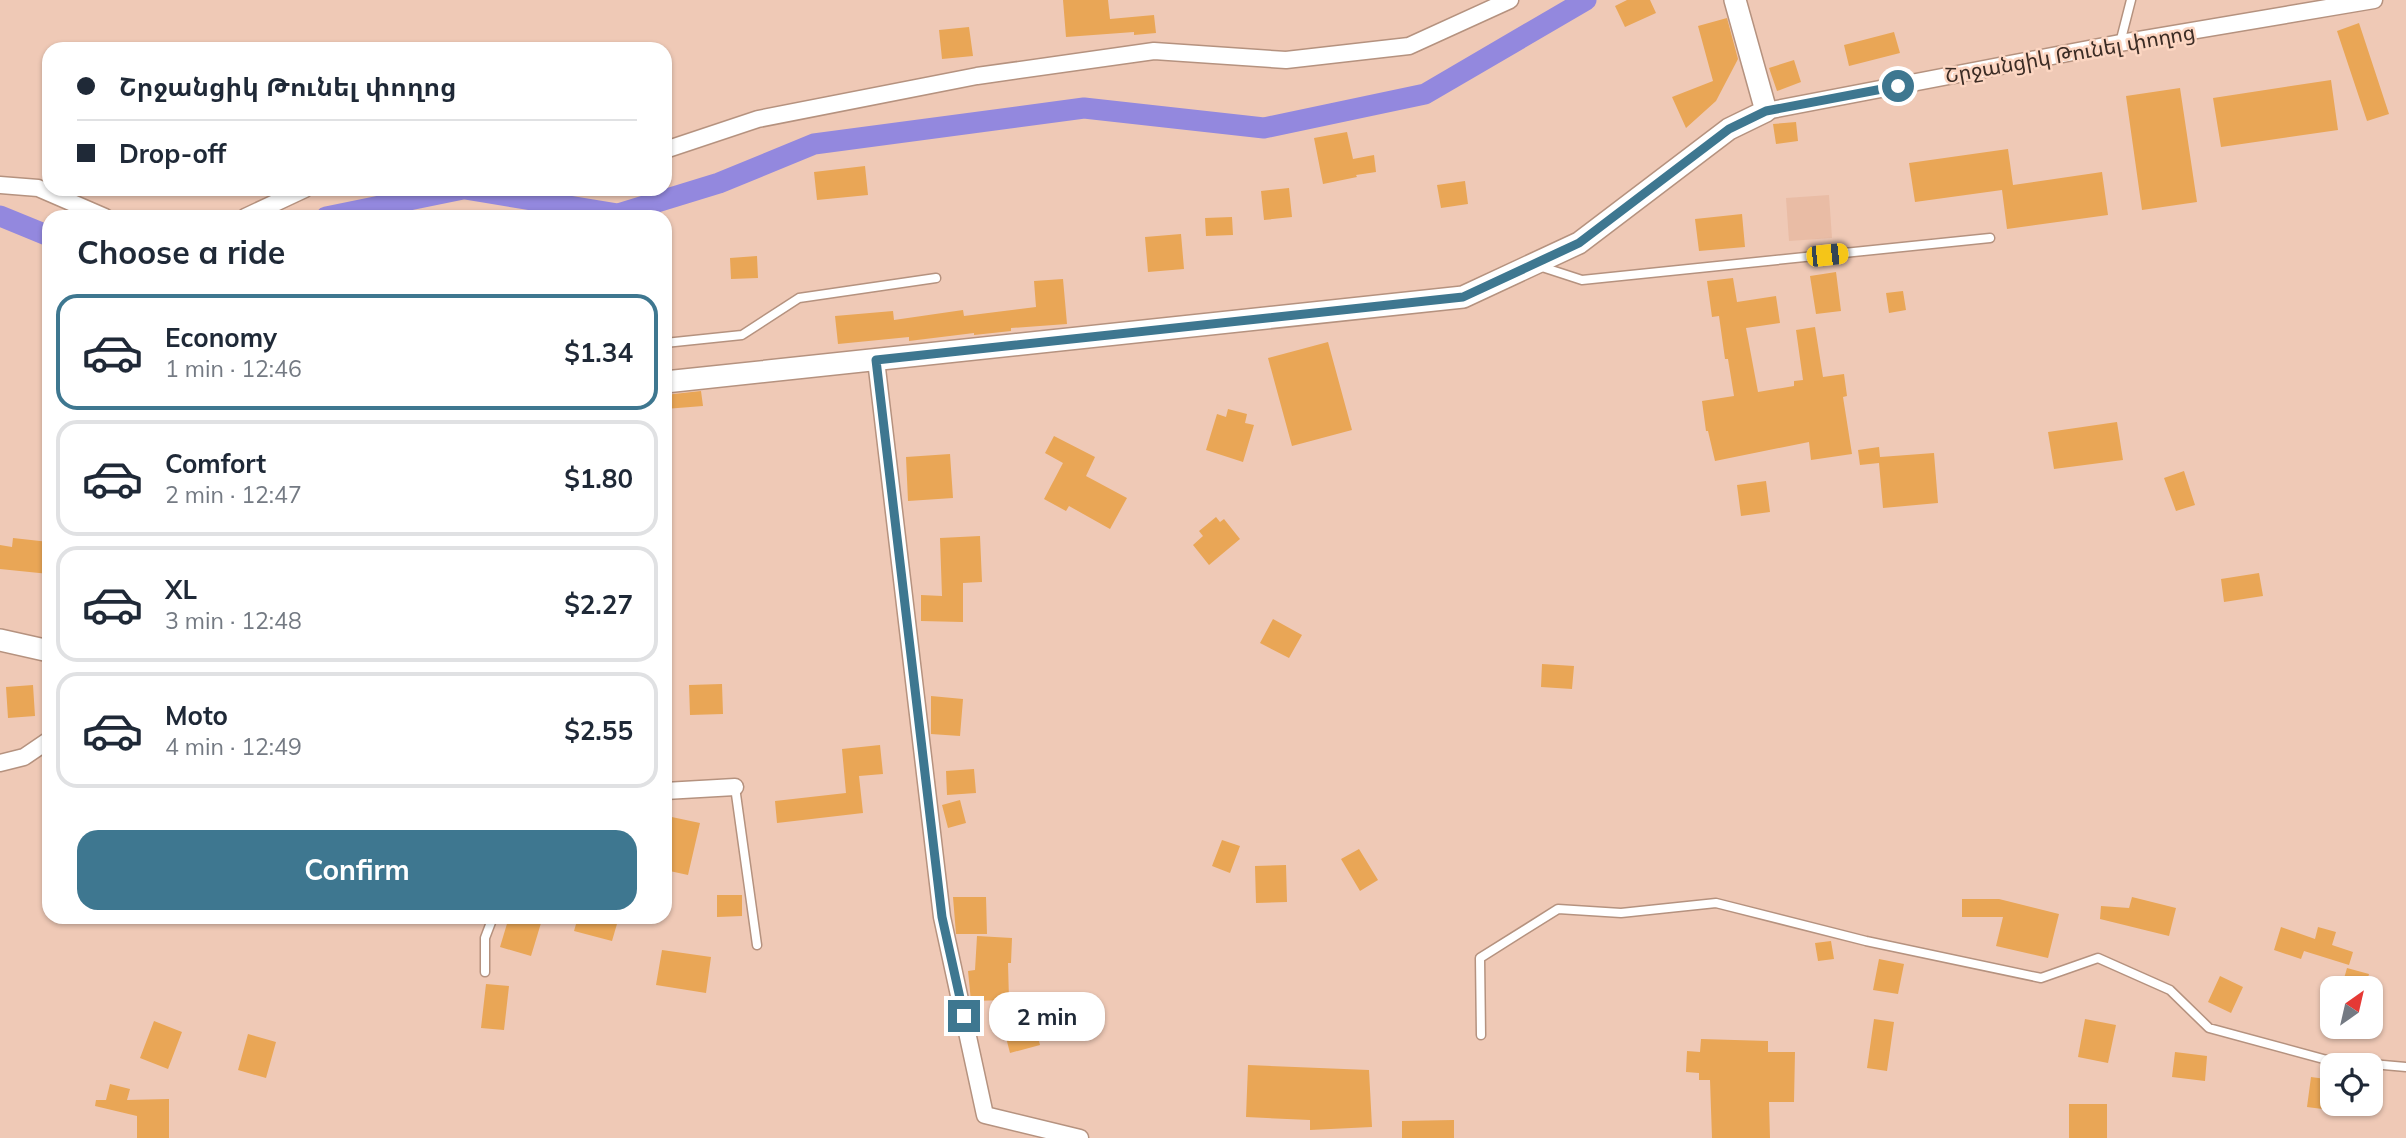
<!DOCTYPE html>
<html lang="en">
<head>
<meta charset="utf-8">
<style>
	:root { --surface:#fff; --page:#f2f2f3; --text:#1f2937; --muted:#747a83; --line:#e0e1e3; --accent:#3e7790 }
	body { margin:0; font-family:Mulish,"Noto Sans Armenian",sans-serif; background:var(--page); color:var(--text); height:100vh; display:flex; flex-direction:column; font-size:26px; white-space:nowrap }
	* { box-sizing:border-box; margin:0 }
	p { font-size:23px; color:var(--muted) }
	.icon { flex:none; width:38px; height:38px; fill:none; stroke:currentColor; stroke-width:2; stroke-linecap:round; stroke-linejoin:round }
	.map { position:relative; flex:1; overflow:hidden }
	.panel { position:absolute; left:42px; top:210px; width:630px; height:714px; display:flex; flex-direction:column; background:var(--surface); border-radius:21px; box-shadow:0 2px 5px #0004 }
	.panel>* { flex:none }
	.top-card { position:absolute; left:42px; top:42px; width:630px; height:154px; border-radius:21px; box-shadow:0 2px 5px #0004; display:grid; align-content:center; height:154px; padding:0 35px; background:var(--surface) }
	.needle { width:46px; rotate:34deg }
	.tools { position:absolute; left:2320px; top:976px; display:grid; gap:14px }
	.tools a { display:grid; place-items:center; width:63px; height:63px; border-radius:14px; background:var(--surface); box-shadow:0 2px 5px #0004; font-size:35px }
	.end { position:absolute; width:32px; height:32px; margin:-16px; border:9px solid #3e7790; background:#fff; box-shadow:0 0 0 4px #fff }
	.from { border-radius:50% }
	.bubble { position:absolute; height:49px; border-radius:21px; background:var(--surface); box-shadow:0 2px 5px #0004; font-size:23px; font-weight:700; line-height:49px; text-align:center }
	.car { position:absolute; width:21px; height:42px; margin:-21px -10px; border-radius:9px; box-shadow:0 0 5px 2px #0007; background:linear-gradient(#f5c518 24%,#345 0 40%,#f5c518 0 76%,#345 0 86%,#f5c518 0) }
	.top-card b { display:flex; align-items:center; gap:24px; height:66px; font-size:26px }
	.top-card b+b { border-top:2px solid var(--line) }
	.top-card i { width:18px; height:18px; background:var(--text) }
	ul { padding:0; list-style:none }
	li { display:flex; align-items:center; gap:21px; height:116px; margin:0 14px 10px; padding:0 21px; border:4px solid var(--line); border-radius:21px }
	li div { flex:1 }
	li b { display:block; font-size:26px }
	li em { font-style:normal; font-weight:700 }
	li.active { border-color:var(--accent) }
	li>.icon { width:63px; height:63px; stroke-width:1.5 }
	h2 { padding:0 35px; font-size:32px; line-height:84px }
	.action { display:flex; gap:14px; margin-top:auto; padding:14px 35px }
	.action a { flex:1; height:80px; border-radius:21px; background:var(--accent); color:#fff; font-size:28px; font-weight:700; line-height:80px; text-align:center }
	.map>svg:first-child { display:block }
	.built { fill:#e9bca5 }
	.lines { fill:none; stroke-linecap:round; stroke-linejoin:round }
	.canal { stroke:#9388de; stroke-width:21 }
	.building { fill:#e9a656 }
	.service-casing { stroke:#b5927f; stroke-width:11 }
	.minor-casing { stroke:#b5927f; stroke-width:19 }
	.tertiary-casing { stroke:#b5927f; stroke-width:24 }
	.service { stroke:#fff; stroke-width:8 }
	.minor { stroke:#fff; stroke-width:16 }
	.tertiary { stroke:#fff; stroke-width:21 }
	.route { stroke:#3e7790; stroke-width:9 }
	.labels { text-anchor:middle; stroke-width:5; stroke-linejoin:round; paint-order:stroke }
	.street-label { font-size:21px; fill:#3b2c25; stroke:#fcd6c2 }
</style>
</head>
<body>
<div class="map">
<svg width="2406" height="1138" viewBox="0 0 2406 1138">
	<rect width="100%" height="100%" fill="#efc9b6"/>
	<path class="built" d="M1829,195L1832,238L1789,241L1786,198Z"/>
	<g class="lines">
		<path class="canal" d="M465,189L618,214L719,183L814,144L1084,108L1264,128L1425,94L1586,0
			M0,216L49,236
			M326,217L463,189"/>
	</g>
	<path class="building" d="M1063,0H1108L1110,19L1154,15L1156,33L1134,35V32L1066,37Z
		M1627,0H1650L1656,13L1625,27L1615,6Z
		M1727,18L1738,59L1716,101L1686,128L1672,97L1713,81L1698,26Z
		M2359,23L2389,114L2367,121L2337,31Z
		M969,27L973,56L942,59L939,30Z
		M1894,32L1900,53L1849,66L1844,45Z
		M1794,60L1801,82L1777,91L1769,68Z
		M2331,80L2338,130L2221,147L2213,98Z
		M2180,88L2197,202L2142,210L2126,96Z
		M1796,122L1798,141L1776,144L1773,124Z
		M1347,132L1353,159L1374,155L1376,172L1356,175L1357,177L1323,184L1314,138Z
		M2008,149L2013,185L2102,172L2108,215L2007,229L2002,190L1915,202L1909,163Z
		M865,166L868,195L817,200L814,172Z
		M1465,181L1468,204L1441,208L1437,185Z
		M1289,188L1292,217L1264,220L1261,191Z
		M1742,214L1745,247L1699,251L1695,219Z
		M1232,217L1233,235L1206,236L1205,218Z
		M1181,234L1184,269L1148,272L1145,237Z
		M757,256L758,278L731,279L730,258Z
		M1836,272L1841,311L1816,314L1810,276Z
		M1733,278L1737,302L1776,296L1780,323L1746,328L1758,392L1794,386V381L1803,380L1796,330L1815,327L1823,377L1844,374L1847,396L1843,397L1852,454L1811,460L1809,442L1715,461L1708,431H1706L1702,401L1734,396L1728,359H1725L1719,316L1712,317L1707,281Z
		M1063,279L1067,324L1011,328V331L974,335V333L909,341V337L838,344L835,316L893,311L894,320L963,310L964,316L1036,307L1034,281Z
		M1903,291L1906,310L1889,313L1886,293Z
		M1328,342L1352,430L1292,446L1268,358Z
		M701,391L703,406L665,409V395Z
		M1228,409L1247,414L1245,423L1254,425L1243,462L1206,450L1217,414L1226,417Z
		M2117,422L2123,460L2054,469L2048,432Z
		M1054,436L1095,457L1086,476L1127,498L1110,529L1069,506L1066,511L1044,499L1063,463L1045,453Z
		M1879,447L1880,457L1934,453L1938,503L1883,508L1879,463L1860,465L1858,450Z
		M950,454L953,498L908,501L906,457Z
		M2184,471L2195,505L2176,511L2164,478Z
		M1766,481L1770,512L1741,516L1737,485Z
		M1216,517L1220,522L1224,519L1240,539L1209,565L1193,545L1203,536L1199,531Z
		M980,536L982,582L963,583V622L921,621V595L942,596L940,538Z
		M13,538L49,542V574L0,569V545L12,547Z
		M2259,573L2263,596L2224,602L2221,579Z
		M1273,619L1302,635L1289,658L1260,643Z
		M1542,664L1574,666L1572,689L1541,687Z
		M722,684L723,714L690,715L689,685Z
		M33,685L35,716L8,718L6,687Z
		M931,696L963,699L960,736L931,734Z
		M880,745L883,774L859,776L863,813L777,823L775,801L846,793L842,749Z
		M974,769L976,793L947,795L946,771Z
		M960,800L966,823L948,828L942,805Z
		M667,816L700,823L688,875L665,870V826Z
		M1222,840L1240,846L1230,873L1212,866Z
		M1359,849L1378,880L1360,891L1341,859Z
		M1286,865L1287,902L1256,903L1255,866Z
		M717,895H742V916L717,917Z
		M953,897H986L987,934H956Z
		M2132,897L2176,908L2169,936L2100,919L2101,906L2129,908Z
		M1962,899H1999L2059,914L2048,958L1996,946L2003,917H1962Z
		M509,917H524L541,923L531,956L500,947Z
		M578,917H619L612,941L574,931Z
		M2281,927L2315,939L2318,927L2336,932L2332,945L2353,952L2349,965L2304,951L2301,959L2274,950Z
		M977,936L1012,938L1011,963H1008L1009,1000L971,1001L968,971L975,970Z
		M1831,941L1834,959L1818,961L1815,943Z
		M662,950L711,957L706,993L656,985Z
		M1879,959L1904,964L1898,994L1873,990Z
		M2347,968L2369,974L2365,989H2341Z
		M2220,976L2243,987L2231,1013L2208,1002Z
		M486,984L509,986L504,1030L481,1028Z
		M1032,1014L1040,1045L1010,1053L1002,1022Z
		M1874,1019L1894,1022L1887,1071L1867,1068Z
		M2085,1019L2116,1025L2108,1063L2078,1057Z
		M154,1021L182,1032L168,1069L140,1058Z
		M248,1034L276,1042L266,1078L238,1070Z
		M1701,1039L1768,1041V1052H1795L1794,1102H1769L1770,1138H1712L1710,1080H1699V1073L1686,1072L1687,1051L1700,1052Z
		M2175,1052L2207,1056L2205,1081L2172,1077Z
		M1248,1065L1369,1070L1372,1127L1310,1130V1120L1246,1117Z
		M2311,1077L2333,1080L2330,1110L2307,1107Z
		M110,1084L130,1089L127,1100L169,1099V1138H137V1116L95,1106L96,1100H106Z
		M2069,1104H2107V1138H2069Z
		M1454,1120V1138H1402V1121Z"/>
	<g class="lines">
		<g class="service-casing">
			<path id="service" d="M2120,43L2131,0
				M1539,266L1582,280L1990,238
				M665,343L742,335L799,298L936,278
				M735,787L757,945
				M485,972V938L493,917
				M1481,1035L1480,958L1558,909L1621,913L1716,903L1866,941L2041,978L2098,958L2170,990L2209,1028L2327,1060L2406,1067"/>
		</g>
		<g class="minor-casing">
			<path id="minor" d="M1766,111L2120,43L2374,0
				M665,150L758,119L977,76L1154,51L1286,60L1409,46L1510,0
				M0,185L38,188L105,217
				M245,217L305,189
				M876,360L942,917L985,1115L1080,1138
				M0,763L24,757L49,740
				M665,791L735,787"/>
		</g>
		<g class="tertiary-casing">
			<path id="tertiary" d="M665,382L1463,297L1579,243L1729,129L1766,111L1735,0
				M0,640L49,651"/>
		</g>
		<use href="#service" class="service"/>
		<use href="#minor" class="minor"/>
		<use href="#tertiary" class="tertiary"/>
	</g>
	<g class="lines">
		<path class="route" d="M964,1016L942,917L876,360L1463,297L1579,243L1729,129L1766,111L1898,86"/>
	</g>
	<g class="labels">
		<g class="street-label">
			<text transform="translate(2070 54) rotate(-10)" y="7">Շրջանցիկ Թունել փողոց</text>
		</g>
	</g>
</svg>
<div class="tools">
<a><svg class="needle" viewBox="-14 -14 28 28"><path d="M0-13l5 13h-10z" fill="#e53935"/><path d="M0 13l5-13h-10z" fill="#747a83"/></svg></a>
<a><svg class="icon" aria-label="locate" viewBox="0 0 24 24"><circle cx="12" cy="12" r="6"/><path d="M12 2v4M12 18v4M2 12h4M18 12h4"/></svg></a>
</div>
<i class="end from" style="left:1898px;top:86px"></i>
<i class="end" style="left:964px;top:1016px"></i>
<div class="bubble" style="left:989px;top:992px;width:116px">2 min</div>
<i class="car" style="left:1827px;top:255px;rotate:84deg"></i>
<div class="top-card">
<b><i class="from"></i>Շրջանցիկ Թունել փողոց</b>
<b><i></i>Drop-off</b>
</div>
<section class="panel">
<h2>Choose a ride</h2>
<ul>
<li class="active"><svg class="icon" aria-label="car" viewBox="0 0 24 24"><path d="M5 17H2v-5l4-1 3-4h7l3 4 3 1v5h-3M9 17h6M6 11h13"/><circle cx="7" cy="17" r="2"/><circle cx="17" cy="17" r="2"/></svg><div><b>Economy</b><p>1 min · 12:46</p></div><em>$1.34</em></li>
<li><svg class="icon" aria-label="car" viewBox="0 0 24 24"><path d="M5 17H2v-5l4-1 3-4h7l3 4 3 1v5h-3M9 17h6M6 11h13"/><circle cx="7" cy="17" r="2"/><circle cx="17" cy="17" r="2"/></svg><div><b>Comfort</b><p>2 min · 12:47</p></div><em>$1.80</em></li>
<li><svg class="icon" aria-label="car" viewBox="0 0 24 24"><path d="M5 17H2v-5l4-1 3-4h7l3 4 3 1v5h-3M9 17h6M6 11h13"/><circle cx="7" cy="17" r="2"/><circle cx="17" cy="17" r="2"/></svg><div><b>XL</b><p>3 min · 12:48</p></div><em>$2.27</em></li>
<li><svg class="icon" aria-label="car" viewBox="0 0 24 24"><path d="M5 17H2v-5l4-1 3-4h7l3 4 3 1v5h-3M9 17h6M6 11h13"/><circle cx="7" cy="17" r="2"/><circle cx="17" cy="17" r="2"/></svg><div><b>Moto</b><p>4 min · 12:49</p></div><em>$2.55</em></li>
</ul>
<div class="action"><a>Confirm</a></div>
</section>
</div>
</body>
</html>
